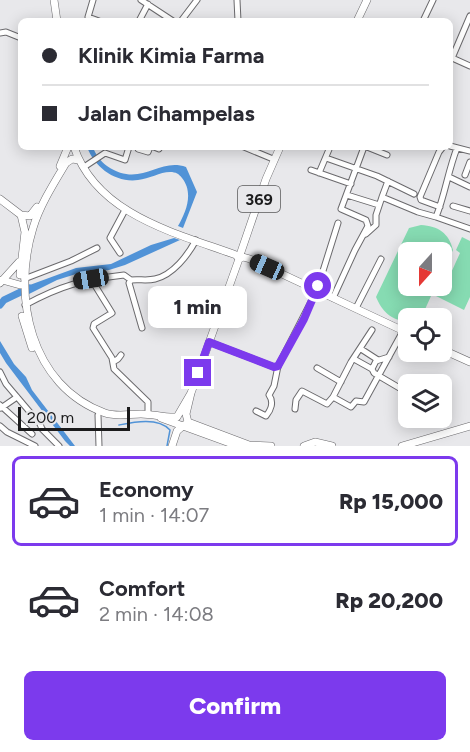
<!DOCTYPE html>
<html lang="en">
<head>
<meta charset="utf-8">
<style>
	:root { --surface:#fff; --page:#f2f2f3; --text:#2b2b33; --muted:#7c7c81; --line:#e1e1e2; --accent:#7c3aed }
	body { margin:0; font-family:Figtree,sans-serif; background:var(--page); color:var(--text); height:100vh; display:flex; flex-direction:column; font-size:22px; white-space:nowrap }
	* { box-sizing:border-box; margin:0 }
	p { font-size:20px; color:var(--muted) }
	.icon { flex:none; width:33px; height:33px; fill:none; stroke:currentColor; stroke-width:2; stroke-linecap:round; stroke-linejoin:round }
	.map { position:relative; height:446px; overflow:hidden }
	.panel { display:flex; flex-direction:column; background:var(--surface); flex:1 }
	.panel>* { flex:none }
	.hud { position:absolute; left:18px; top:18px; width:435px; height:132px; border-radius:9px; box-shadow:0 3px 15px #0003; display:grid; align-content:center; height:132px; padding:0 24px; background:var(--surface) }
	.needle { width:39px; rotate:201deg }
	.buttons { position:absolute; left:398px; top:242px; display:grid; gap:12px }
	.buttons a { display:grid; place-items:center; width:54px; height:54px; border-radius:9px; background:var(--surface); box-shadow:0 3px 15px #0003; font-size:30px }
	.scale { position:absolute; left:18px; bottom:15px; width:112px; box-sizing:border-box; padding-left:6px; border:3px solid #1b1b1c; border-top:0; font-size:16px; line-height:21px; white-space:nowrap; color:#1b1b1c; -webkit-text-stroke:4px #e8e8eb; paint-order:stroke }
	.end { position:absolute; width:27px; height:27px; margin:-14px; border:8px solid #7c3aed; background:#fff; box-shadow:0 0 0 3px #fff }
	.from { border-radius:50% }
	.bubble { position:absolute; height:42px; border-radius:9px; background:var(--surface); box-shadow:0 3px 15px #0003; font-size:20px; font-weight:800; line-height:42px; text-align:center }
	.car { position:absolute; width:18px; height:36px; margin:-18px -9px; border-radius:8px; box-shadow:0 0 4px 2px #0007; background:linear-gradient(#222 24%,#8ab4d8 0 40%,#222 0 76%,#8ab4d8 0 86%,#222 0) }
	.hud b { display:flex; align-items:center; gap:21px; height:57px; font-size:22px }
	.hud b+b { border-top:2px solid var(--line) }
	.hud i { width:15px; height:15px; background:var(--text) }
	ul { padding:10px 0 0; list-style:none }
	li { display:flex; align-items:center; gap:18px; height:90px; margin:0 12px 9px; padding:0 12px; border:3px solid transparent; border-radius:9px }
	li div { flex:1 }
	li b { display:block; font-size:22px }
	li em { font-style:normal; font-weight:800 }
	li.on { border-color:var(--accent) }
	li>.icon { width:54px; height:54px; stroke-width:1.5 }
	.cta { display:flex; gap:12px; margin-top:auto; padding:12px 24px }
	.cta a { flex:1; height:69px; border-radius:9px; background:var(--accent); color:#fff; font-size:24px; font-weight:800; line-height:69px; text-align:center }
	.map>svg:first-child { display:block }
	.green { fill:#86dbb2 }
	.water { fill:#5193d7 }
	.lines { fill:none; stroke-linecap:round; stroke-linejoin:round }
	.stream { stroke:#5193d7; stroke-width:1.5 }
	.river { stroke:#5193d7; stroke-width:7 }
	.minor-tunnel { stroke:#c9c9cc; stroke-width:5; stroke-dasharray:5 2.5; stroke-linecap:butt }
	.minor-casing { stroke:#6b6a6d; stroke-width:7 }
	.major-casing { stroke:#6b6a6d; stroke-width:8 }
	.minor { stroke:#fff; stroke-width:5 }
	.major { stroke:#fff; stroke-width:7 }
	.route { stroke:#7c3aed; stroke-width:8 }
	.labels { text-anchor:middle; stroke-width:4.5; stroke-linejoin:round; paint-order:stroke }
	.shield { fill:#e8e8eb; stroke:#58585a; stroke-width:1.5 }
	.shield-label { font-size:16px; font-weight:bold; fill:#1b1b1c }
</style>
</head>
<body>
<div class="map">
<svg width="470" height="446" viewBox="0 0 470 446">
	<rect width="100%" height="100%" fill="#e8e8eb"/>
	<path class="green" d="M421,225C438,226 449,233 453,250L441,276V252H408V285H436L422,316L419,318H408V321C391,321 382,311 376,297L409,228Z
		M462,237L470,241V297L464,310L436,296L447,274L450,275L460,253L456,250Z"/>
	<path class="water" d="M87,147H93C95,154 101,162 107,166C141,189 158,157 186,167L197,192L183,228L178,226C186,212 194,193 182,178C179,174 176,172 170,172C160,172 149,179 138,180C116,183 95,168 87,147Z
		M174,238L180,240L125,265L109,270L76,274L57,280L27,295V286L76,268L111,264L151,245Z
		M0,341L14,364L26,377L32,390L75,446H70L65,441L6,363L0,353Z"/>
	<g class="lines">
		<path class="stream" d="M119,425C134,422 158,417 170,430L167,446"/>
		<path class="river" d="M0,305L4,300L29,288"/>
		<path class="minor-tunnel" d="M450,135V138"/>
		<g class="minor-casing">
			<path id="minor" d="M93,0L88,17L99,21
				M141,0L173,21
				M237,0L238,21
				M139,21L148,4
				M181,21L197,0
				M423,21L433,0
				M0,33L6,32L21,38
				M450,57L470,66
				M452,58L470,16
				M450,146L470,151
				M138,147V149L148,152L150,147
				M154,147L159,149L160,147
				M244,147L273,159
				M367,147L387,155
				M457,148C448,171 445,195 436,217L470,229
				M326,158L377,176L414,194
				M84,167L105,153L125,160L129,147
				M311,170L351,184
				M319,173L330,147
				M465,175L470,162
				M449,177L470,187
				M388,181L382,197L418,212L436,217
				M347,195L379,205
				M453,206L470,211
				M440,207L421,200L420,197L439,152L443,147
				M366,234L376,225V215L382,197
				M120,253L110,238L125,210
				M24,279L71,261L97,248
				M91,279L112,313L94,324L93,328L112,358L114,369L148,402V414
				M333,298L355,250L368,226L366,220L341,209L364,147
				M25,305C62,285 82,280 124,275L131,280
				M356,308L381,259
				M142,328L129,283L131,280C139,279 147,281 155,279C173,275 188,255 196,240
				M372,330L351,362L333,397L351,407L356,401L364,402L403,331
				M209,342L274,367H278
				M361,349L378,360
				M389,357L376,361L372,369L374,373L408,393
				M354,359L372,369
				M113,362L118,359L121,355
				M317,368L341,382
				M0,372L6,384L40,424L42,429L59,446
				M0,405L32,434
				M1,408L17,397
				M295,409L296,400L302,391L327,404L333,397
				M256,411L266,416C271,410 274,402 269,395L274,386L278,366L317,290L338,223
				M98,415L99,446
				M0,426L7,432L35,446"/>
		</g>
		<g class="major-casing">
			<path id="major" d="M54,0L57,21
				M357,21L367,0
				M74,147C97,215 176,233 236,255L239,259
				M79,160L72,159L66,163C54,183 40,205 33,228C12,296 30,386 105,413C117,417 129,414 141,414C153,414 165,418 177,417L191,393
				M60,166L68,147
				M0,199L21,215
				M21,215L30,216L37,207
				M241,252L266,179L280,147
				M239,259L243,257L250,259L408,333
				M20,275L25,232L21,215
				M2,280L20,285
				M0,283L19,262
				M22,316L32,348
				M441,349L470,362
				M161,418L238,446
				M188,422L186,414L191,393L239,259
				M188,422L249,445L271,446
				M172,446L177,431L184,425
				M304,446L315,442L332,446
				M402,446L470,426"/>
		</g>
		<use href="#minor" class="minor"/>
		<use href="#major" class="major"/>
	</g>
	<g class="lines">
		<path class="route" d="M198,373L209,342L274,367L278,366L304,319L318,286"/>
	</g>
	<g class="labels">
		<rect class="shield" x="238" y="186" width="42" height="26" rx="4.5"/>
		<g class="shield-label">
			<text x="259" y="205">369</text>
		</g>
	</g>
</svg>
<div class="buttons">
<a><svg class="needle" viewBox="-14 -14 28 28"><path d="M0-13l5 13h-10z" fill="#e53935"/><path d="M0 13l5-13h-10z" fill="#7c7c81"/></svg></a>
<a><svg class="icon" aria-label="locate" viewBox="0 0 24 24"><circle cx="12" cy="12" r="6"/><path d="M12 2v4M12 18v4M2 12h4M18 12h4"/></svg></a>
<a><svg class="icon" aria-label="layers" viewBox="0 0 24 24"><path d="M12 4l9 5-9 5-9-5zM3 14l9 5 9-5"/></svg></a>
</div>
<div class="scale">200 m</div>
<i class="end from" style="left:318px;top:286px"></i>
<i class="end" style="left:198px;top:373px"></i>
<div class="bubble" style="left:148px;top:286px;width:99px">1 min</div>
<i class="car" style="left:267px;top:267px;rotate:294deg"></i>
<i class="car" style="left:91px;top:279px;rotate:261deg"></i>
<div class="hud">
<b><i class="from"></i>Klinik Kimia Farma</b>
<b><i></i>Jalan Cihampelas</b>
</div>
</div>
<section class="panel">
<ul>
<li class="on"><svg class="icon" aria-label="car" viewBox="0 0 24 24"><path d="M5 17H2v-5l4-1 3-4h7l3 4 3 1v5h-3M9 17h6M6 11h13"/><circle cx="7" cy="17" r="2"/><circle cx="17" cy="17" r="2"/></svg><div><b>Economy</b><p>1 min · 14:07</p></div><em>Rp 15,000</em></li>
<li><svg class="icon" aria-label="car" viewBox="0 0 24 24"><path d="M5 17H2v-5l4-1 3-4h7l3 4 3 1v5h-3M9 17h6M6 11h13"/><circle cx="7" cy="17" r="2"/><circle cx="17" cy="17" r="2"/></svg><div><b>Comfort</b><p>2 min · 14:08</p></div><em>Rp 20,200</em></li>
</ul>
<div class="cta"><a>Confirm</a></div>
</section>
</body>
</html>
